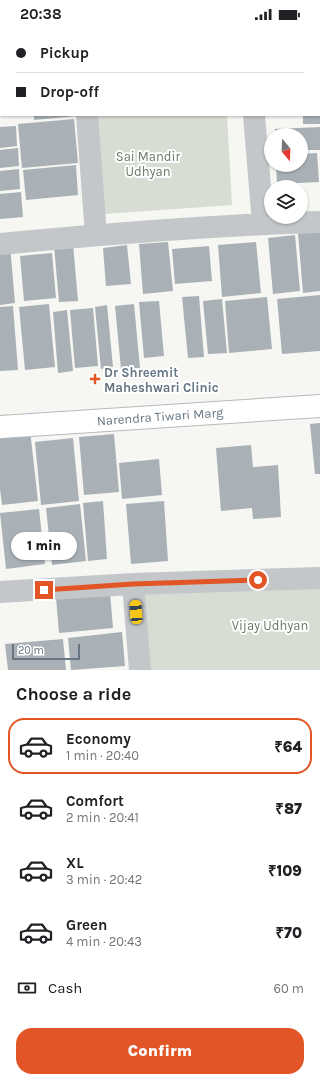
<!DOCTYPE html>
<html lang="en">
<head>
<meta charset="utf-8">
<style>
	:root { --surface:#fff; --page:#f2f2f2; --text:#202124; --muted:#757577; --line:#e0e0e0; --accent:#e25527 }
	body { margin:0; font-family:Karla,sans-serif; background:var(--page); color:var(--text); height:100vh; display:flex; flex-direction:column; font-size:15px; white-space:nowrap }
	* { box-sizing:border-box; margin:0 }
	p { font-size:13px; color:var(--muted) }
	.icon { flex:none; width:22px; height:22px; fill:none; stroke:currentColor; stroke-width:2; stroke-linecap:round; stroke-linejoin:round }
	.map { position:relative; height:642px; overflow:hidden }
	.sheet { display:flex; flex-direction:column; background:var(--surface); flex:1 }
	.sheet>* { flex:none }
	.hud { position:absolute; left:0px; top:0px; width:320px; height:88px; box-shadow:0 1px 3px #0004; display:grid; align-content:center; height:88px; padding:0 16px; background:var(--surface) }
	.needle { width:26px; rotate:161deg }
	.fabs { position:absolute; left:264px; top:100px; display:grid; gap:8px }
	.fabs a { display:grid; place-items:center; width:44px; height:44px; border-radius:50%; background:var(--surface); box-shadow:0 1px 3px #0004; font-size:20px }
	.scale { position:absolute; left:12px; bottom:10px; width:68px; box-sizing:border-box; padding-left:4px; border:2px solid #657583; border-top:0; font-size:11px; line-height:14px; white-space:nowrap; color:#657583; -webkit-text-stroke:3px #fff; paint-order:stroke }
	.end { position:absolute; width:18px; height:18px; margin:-9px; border:5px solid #e25527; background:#fff; box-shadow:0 0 0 2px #fff }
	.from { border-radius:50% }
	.bubble { position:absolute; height:28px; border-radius:14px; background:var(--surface); box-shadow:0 1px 3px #0004; font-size:13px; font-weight:800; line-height:28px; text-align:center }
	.car { position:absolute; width:12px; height:24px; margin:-12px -6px; border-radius:5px; box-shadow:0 0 3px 1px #0007; background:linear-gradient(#f5c518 24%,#345 0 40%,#f5c518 0 76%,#345 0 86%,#f5c518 0) }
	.hud b { display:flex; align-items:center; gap:14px; height:38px; font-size:15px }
	.hud b+b { border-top:1px solid var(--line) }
	.hud i { width:10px; height:10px; background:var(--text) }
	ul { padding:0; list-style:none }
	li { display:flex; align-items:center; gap:12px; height:56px; margin:0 8px 6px; padding:0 8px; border:2px solid transparent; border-radius:16px }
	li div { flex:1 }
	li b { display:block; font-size:15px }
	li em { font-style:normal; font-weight:800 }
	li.selected { border-color:var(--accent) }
	li>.icon { width:36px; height:36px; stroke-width:1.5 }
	h2 { padding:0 16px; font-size:18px; line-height:48px }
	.pay { display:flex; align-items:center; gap:10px; height:44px; padding:0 16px; font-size:15px }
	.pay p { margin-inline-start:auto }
	.button { display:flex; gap:8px; margin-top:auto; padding:8px 16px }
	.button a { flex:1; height:46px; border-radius:16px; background:var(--accent); color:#fff; font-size:16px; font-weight:800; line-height:46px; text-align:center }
	.status { display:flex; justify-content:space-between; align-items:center; height:28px; padding:0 20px; background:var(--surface); direction:ltr }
	.status svg { height:11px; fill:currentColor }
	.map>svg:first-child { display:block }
	.green { fill:#d7ddd3 }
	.building { fill:#a9b1b7 }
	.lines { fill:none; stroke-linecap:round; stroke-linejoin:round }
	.secondary-casing { stroke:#b6babe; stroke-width:24 }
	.street { stroke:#c3c7ca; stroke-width:22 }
	.secondary { stroke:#fff; stroke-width:22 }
	.route { stroke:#e25527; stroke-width:5 }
	.poi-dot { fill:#e25527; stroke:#fff; stroke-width:1.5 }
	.labels { text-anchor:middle; stroke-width:4; stroke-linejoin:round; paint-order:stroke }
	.park-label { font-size:13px; fill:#687a64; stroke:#fff }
	.poi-label { font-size:13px; font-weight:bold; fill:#657583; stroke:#fff; text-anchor:start }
	.street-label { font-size:13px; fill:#657583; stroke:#fff }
</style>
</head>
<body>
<div class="status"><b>20:38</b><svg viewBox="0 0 49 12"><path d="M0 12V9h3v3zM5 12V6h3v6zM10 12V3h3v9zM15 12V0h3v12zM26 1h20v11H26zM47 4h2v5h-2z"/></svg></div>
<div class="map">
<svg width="320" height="642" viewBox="0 0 320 642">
	<rect width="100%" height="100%" fill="#f6f6f2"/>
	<path class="green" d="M95,87H227L232,177L104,186Z
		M320,551V642H139L133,556Z"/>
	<path class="building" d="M34,87H77V88L34,92Z
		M303,87H320V96H303Z
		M74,91L78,135L22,140L18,96Z
		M16,98L17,118L0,120V99Z
		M320,99V122H301V107H275V101Z
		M18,120L19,138L0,140V122Z
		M317,125L319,154L277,156L276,137H301V126Z
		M76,137L78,167L26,172L23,142Z
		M19,141L20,161L0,163V143Z
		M21,164L23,189L0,191V166Z
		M320,203V263L303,265L298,205Z
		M295,207L300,263L273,266L268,210Z
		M168,214L173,263L143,266L139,216Z
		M256,214L261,265L222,269L218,217Z
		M73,216L78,273L59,274L54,218Z
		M10,217L15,275L0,277V218Z
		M127,217L131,256L106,258L103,220Z
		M209,218L212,253L175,256L172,221Z
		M52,225L56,270L24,273L20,228Z
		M320,267V323L282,326L277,271Z
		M199,268L204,329L188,330L182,269Z
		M267,269L272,321L229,325L225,273Z
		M222,271L227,325L208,326L203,273Z
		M159,273L164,328L144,330L139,274Z
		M49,276L55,339L25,342L19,279Z
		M134,276L140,340L121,341L115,278Z
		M107,277L113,339L101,341L95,279Z
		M13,278L18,342L0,343V279Z
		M93,280L98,338L75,340L70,282Z
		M67,282L73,343L58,345L53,284Z
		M320,395V446H315L310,396Z
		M30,402L38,473L2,477L0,461V406Z
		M114,406L119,464L84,467L79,409Z
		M73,410L79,473L41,477L35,414Z
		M251,417L253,439L278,437L281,489L253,491L252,480L221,483L216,420Z
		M159,431L162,467L122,471L119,435Z
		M103,473L107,531L88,533L83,475Z
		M164,473L168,533L131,536L126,476Z
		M80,476L86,533L52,537L46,480Z
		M39,481L45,536L6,541L0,485Z
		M110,565L113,600L59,605L56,570Z
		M122,604L125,638L71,642L68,610Z
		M63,611L66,642H8L5,616Z"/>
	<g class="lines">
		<g class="secondary-casing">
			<path id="secondary" d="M0,399L320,378"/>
		</g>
		<path class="street" d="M80,0V1
			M246,0V1
			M87,87L96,207
			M254,87L263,195
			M0,216C106,206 213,197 320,194
			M133,556L140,642
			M0,564L133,556L320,550"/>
		<use href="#secondary" class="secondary"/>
	</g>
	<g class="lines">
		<path class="route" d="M44,562L133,556L258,552"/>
	</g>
	<path class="poi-dot" d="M93 345h4v4h4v4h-4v4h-4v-4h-4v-4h4z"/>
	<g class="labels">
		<g class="park-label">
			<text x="148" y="133">Sai Mandir<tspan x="148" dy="15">Udhyan</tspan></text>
			<text x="270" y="602">Vijay Udhyan</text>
		</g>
		<g class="poi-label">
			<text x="104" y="349">Dr Shreemit<tspan x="104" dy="15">Maheshwari Clinic</tspan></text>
		</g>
		<g class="street-label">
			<text transform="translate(160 388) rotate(-4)" y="5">Narendra Tiwari Marg</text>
		</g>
	</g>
</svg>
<div class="fabs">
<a><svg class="needle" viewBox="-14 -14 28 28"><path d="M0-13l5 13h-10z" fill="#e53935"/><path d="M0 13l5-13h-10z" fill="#757577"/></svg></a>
<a><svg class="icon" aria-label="layers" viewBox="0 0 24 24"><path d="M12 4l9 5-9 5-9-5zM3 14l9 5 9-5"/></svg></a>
</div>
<div class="scale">20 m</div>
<i class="end from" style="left:258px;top:552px"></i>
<i class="end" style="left:44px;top:562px"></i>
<div class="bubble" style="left:11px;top:504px;width:66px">1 min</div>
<i class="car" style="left:136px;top:584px;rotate:356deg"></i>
<div class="hud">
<b><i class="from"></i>Pickup</b>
<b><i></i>Drop-off</b>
</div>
</div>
<section class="sheet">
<h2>Choose a ride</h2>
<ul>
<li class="selected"><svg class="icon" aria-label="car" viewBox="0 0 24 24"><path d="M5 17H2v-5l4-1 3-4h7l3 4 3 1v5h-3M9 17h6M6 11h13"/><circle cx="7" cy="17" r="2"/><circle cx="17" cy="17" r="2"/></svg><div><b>Economy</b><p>1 min · 20:40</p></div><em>₹64</em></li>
<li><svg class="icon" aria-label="car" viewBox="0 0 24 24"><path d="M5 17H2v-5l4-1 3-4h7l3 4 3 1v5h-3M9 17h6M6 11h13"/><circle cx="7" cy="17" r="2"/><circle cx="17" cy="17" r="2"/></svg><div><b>Comfort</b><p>2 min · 20:41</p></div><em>₹87</em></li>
<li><svg class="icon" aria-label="car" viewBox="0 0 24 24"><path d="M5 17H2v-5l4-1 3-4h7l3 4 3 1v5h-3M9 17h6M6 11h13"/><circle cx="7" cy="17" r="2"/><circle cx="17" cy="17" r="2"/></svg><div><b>XL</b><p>3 min · 20:42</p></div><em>₹109</em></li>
<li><svg class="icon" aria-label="car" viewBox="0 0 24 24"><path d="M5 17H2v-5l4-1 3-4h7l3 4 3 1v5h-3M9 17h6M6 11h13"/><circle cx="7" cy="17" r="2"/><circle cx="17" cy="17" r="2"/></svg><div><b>Green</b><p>4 min · 20:43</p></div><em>₹70</em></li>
</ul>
<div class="pay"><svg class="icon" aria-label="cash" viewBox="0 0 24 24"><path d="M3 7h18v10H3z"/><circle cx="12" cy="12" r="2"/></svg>Cash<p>60 m</p></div>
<div class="button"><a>Confirm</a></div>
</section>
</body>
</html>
